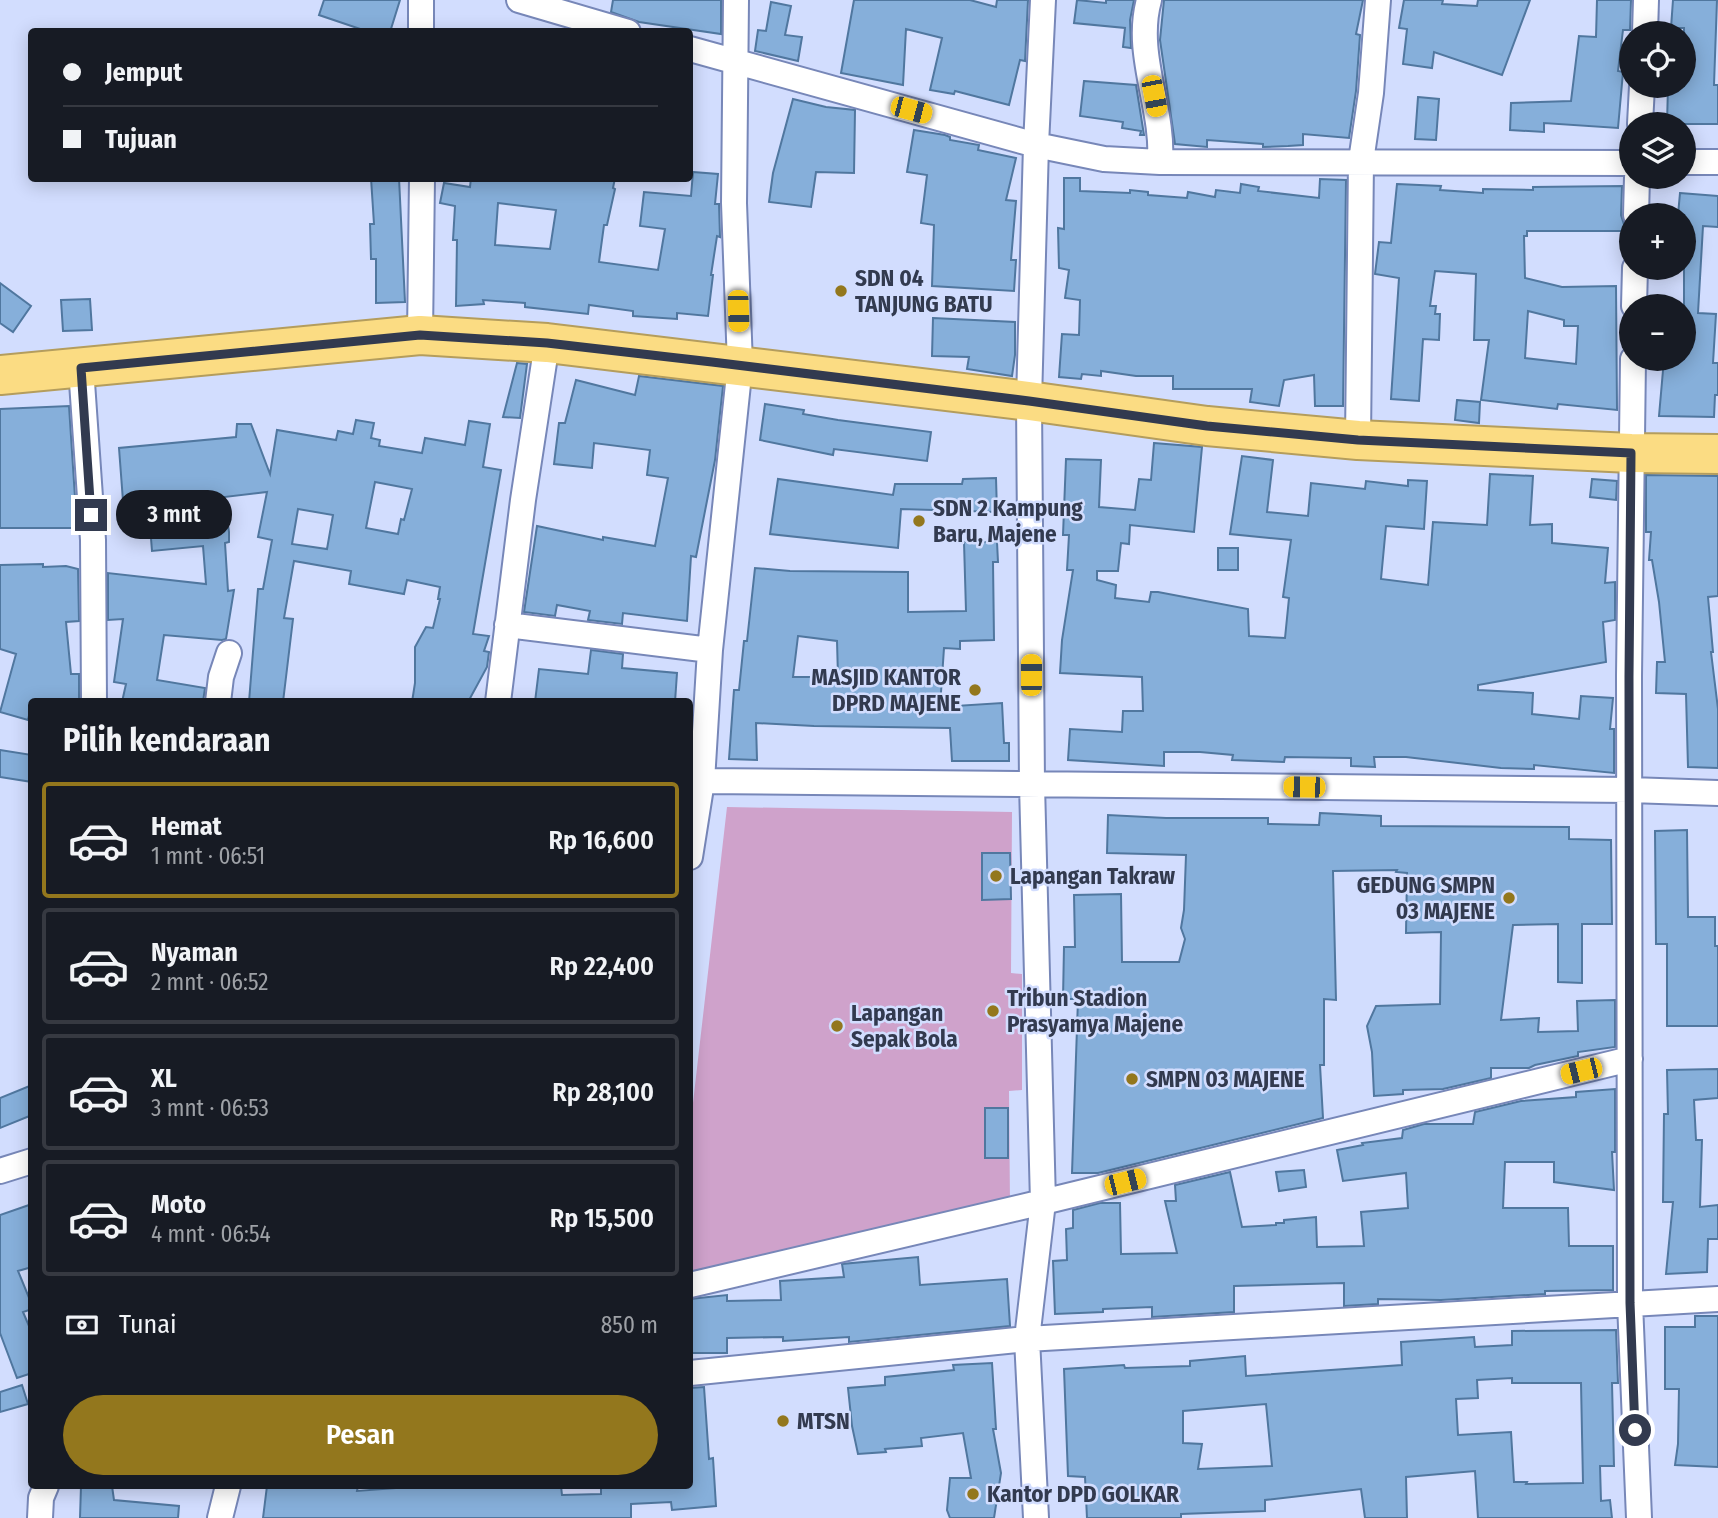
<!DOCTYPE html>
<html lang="id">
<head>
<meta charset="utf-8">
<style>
	:root { --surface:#171b24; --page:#242831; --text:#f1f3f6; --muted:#9ea1a6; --line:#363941; --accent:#93771d }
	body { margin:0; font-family:"Fira Sans Condensed",sans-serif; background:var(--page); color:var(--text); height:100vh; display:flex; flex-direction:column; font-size:26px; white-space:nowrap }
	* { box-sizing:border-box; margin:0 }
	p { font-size:23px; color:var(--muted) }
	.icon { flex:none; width:38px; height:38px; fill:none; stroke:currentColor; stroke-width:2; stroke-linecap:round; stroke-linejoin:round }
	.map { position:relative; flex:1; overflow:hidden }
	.details { position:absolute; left:28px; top:698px; width:665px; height:791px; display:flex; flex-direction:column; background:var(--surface); border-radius:7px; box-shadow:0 4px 18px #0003 }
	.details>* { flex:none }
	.hud { position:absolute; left:28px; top:28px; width:665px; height:154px; border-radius:7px; box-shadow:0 4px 18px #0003; display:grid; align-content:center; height:154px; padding:0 35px; background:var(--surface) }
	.tools { position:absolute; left:1619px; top:21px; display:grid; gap:14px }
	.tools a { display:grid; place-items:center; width:77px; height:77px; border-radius:50%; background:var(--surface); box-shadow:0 4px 18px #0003; font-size:35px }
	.end { position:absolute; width:32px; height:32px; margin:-16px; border:9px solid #323a4f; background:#fff; box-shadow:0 0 0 4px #fff }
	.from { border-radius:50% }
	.bubble { position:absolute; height:49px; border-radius:24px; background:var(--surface); box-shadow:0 4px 18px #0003; font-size:23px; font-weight:600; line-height:49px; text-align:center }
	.car { position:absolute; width:21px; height:42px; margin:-21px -10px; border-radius:9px; box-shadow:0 0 5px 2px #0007; background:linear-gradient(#f5c518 24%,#345 0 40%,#f5c518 0 76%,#345 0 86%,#f5c518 0) }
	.hud b { display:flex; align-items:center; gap:24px; height:66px; font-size:26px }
	.hud b+b { border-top:2px solid var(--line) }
	.hud i { width:18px; height:18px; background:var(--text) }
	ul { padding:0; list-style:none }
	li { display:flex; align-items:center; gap:21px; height:116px; margin:0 14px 10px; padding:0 21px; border:4px solid var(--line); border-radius:7px }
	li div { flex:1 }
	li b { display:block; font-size:26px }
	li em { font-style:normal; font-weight:600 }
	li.current { border-color:var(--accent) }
	li>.icon { width:63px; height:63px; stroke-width:1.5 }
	h2 { padding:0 35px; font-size:32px; line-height:84px }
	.pay { display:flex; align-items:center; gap:18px; height:77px; padding:0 35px; font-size:26px }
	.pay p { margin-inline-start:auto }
	.cta { display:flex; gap:14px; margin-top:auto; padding:14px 35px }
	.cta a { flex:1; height:80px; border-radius:42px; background:var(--accent); color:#fff; font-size:28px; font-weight:600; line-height:80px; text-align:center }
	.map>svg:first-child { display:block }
	.green { fill:#cfa2cb }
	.building { fill:#86afda; stroke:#50779f; stroke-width:2; fill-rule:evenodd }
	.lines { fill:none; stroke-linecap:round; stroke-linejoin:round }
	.minor-casing { stroke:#7787b8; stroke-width:28 }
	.trunk-casing { stroke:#b49d5d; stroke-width:42 }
	.minor { stroke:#fff; stroke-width:24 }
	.trunk { stroke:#fbdc83; stroke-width:38 }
	.route { stroke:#323a4f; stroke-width:9 }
	.poi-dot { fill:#93771d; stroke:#d2ddfe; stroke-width:2.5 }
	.labels { text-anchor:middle; stroke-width:5; stroke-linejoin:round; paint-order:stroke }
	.poi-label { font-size:23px; font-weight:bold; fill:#323a4f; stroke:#d2ddfe; text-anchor:start }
</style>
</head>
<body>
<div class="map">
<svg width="1718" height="1518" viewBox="0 0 1718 1518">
	<rect width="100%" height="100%" fill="#d2ddfe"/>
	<path class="green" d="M727,807L1012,812L1011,973L1022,974V1090L1009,1091L1010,1205L690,1283V1129Z"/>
	<path class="building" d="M324,0H400L390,32H369L319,15Z
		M613,0H721V34L639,22L611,12Z
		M854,0H970L996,7L997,0H1028L1025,61L1020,60L1009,105L955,91L954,94L930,90L942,38L906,29L903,85L841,73Z
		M1077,0L1106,3V0H1134L1130,20L1131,48L1123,47L1125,28L1074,23Z
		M1164,0H1363L1356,34L1360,35L1356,91L1349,138L1303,134V145L1288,146L1263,147V144L1207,140V147L1175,144L1160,40Z
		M1404,0H1443L1442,4L1477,6L1478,0H1530L1502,75L1434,52L1432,68L1403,64L1407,29L1399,28Z
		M1597,0H1631L1630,30H1623L1618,71L1623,72L1618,128L1544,123V132L1510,130L1511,103L1571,101L1579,36L1596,37Z
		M1673,0H1717L1714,85H1718V124H1667L1668,86H1684V28H1671Z
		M771,2L791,6L785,35L802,37L798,61L755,51L758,30L766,31Z
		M1084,81L1136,85L1144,135H1140L1141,131L1122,128L1123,122L1080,116Z
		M1418,97L1439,99L1436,140L1415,139Z
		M793,99L826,107L855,110L854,173L816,172L811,207L769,202L773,173Z
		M914,130L945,135L950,137V140L979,145L978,150L1016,158L1006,200L1016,201L1011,260H1016L1014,291L932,286L934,225L921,223L927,175L907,172Z
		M693,172L718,174L715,204H719L720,237L717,236L711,275H713L708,316L677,313V319L633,316V311L589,305L588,314L525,307V303L483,300L484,304L456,306L457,240H453L455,206L440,203L444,183L470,187L471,178H615L613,188L615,189L607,225H604L599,262L658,270L665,229L640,226L644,192L691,196ZM498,203L556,210L550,249L495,245Z
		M371,178H399L405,302L376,303V259H371L370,224H374Z
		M1064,178H1080V191L1130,193V190L1148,192V195L1187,198L1188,192L1215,197L1216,190L1240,193L1241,184L1259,187L1258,191L1319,198L1320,179L1346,180L1343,406H1315L1314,375L1284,380L1279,406L1250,402L1252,389H1173V376H1136L1101,371V376L1082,374L1081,379L1059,377L1062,334L1079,335L1080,300L1065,298L1069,270L1059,268L1058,228L1064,229Z
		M1397,184L1441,186L1440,190L1483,193V189L1533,190V187L1622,186L1621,215L1626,231H1527V236H1524L1525,278L1562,287L1616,286L1617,410L1558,404L1557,409L1481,400L1489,340H1474L1476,274L1435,271L1430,306H1436L1435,314H1440L1439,340L1423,339L1419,401L1391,399L1399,278L1375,274L1379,242L1391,243ZM1528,311L1564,320V326H1578L1576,364L1525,358Z
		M1680,193L1718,196V227L1703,226L1698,313L1716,314L1713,363H1718V395H1715L1714,417L1659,416L1664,359H1684V215H1678Z
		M0,283L31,306L13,332L0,323Z
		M90,299L92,330L63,331L61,300Z
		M933,318L1015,322V355L1012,376L967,369L969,357L932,356Z
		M517,363L527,364L520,418L503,417Z
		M639,376L723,386L715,460L696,557L691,556L687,621L623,613L622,624L588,620L590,611L557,605L555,616L524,612L537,526L603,540V537L655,546L668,478L647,475L650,450L594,443L592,468L554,464L559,423H565L576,380L635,395Z
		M1457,400L1480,402L1479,423L1455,420Z
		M765,404L804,410L803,414L838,420L931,432L927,461L834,449L833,455L760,440Z
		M69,406L77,528H0V409Z
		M356,420L374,423L371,438L380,440L379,446L422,453L425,438L465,445L469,421L490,424L483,467L501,470L473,634L489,636L484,651L489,652L487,667L468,702H412L415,683V647L426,627L433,628L440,599H438L440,587L407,580L404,594L349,584L351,571L294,561L284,618L293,619L283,702H249L258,589H263L272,540L258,537L267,492L224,497L229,532V542L225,543L228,591L234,590L226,639L222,640L164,635L157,680L205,688L203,702H122L126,684L114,682L123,619L108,620V573L206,584L203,546L152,551L148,500L123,501L119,448L236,437L237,424H251L270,474L277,430L336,440L338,431L353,434ZM375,482L412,489L404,520L401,519L398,534L366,528ZM298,509L333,515L327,549L292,544Z
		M1154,443L1202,447L1194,532L1130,525L1129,544L1121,543L1118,571H1097V580L1116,585L1115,598L1149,602L1151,592H1158L1248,609L1249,636L1285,638L1289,598L1283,597L1291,540L1230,534L1242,456L1273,460L1267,512L1308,516L1311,483L1365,489L1366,481L1408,486V480L1427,481L1424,529L1386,526L1381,579L1428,585L1433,522L1487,525L1490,474L1533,476L1530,525L1552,524V543L1608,548L1605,583L1615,582V620L1603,622L1606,662L1478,685V690L1533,693L1532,714L1579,719L1581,696L1613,698L1610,729H1614V773L1534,765V769L1501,768L1406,757H1374L1375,767L1351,766V758L1285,757L1284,762L1232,760L1233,755L1200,752H1164V766L1068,760L1070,729L1122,732L1123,711H1143L1142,677L1060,673L1062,640L1073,570H1067L1069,535H1063L1066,459L1101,460L1099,507L1135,510L1139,479L1151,480Z
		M1646,475L1718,476V596L1708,597L1713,652H1711L1718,709V768L1688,767L1686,694L1656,693L1657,662H1665L1659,602L1652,560H1649L1651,532H1646Z
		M996,478L997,512L901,509L898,548L770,534L778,479L893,495L895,484H962L963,479Z
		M1592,479L1617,481L1616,500L1590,497Z
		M964,542H997L998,562H993L994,640L960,641V649L944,648L940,707L1002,703L1004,743H1009V761H952L950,728L814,726L756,723L757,760L729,759L734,690H739L744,641H747L755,568L790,571L908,572V612L966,611ZM798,636L837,641L838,677H793Z
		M1218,548H1238V570H1218Z
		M43,564V567L66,566L78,569L79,621L66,622L71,674H79V702H32L28,720L0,712L16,654L0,649V565Z
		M591,650L623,654L622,668L677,673L675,702H535L539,669L588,674Z
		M0,750L32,755V782L0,777Z
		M1320,813L1381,816V826L1569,827V839L1611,840L1612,924H1582V983L1558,982V924L1513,925L1501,1020L1539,1018L1538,1032L1578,1031L1577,1001L1615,1000V1047L1578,1052V1056L1535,1065L1529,1068H1491V1078L1443,1089L1403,1090V1094L1374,1096L1372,1052L1367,1026L1376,1006L1440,1004L1441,932L1406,933L1407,873L1396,872L1397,870L1333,871L1336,1000L1324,999V1065H1320L1323,1118L1098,1173H1072L1078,999H1063L1064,947H1075L1074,895L1121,894L1122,962H1179L1185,939L1181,928L1184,910L1186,855L1107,853L1108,815L1166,818H1268V824L1319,825Z
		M1687,830L1688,917H1715V946H1718V1026H1667V944H1656L1655,831Z
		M982,853H1010L1011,899L982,900Z
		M1718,1069V1098L1694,1100L1696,1140H1702L1700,1207L1718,1205V1239H1708L1707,1272L1666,1274L1673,1202H1663L1664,1114H1668L1667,1070Z
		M32,1085V1115L0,1128V1098Z
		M1615,1089V1152H1612L1614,1190L1554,1182V1162H1505L1503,1208H1568L1569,1246H1613V1290L1545,1291V1294L1441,1300L1378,1299V1304L1344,1306V1283L1234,1286V1312L1152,1317V1307L1103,1309V1312L1055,1314L1053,1261L1067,1260L1066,1229L1073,1228V1210L1100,1203H1120L1121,1254L1177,1253L1165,1201H1176L1175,1185L1230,1172L1242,1227L1276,1225V1223H1284V1220L1316,1217L1317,1247L1364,1246L1361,1212L1408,1208L1406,1173L1343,1181L1337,1150L1363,1145L1362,1143L1402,1138L1403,1130L1424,1124H1473L1475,1112L1521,1101L1576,1097V1092Z
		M985,1108H1008V1158H985Z
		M1304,1170L1306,1187L1279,1191L1276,1172Z
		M32,1204V1267L18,1271L32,1305V1309L23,1312L32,1333V1373L17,1378L0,1333V1215Z
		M918,1257L920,1285L1007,1279L1010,1326L849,1342V1337L783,1341V1337L727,1338V1353H690V1299L727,1295V1301L781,1300L780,1281L844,1277L842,1264Z
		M1695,1316H1718V1467L1675,1465L1678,1444L1679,1389H1665V1327H1695Z
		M1616,1330L1618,1383H1612L1614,1466H1600L1601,1501L1610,1500L1612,1518H1478L1475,1471L1406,1477L1407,1518H1365L1361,1489L1265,1500V1511L1181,1514V1518H1087L1085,1477L1068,1476L1064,1369L1124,1365L1125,1368L1190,1366V1361L1245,1356L1246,1376L1402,1365L1401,1342L1474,1337L1475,1347L1512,1345V1331ZM1512,1378V1383H1581L1583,1483L1526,1484L1527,1482H1514L1511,1432L1458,1435L1456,1399L1478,1398L1477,1380ZM1266,1404L1272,1466L1198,1469L1202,1444L1183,1443V1411Z
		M992,1363L996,1429H993L1001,1473L994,1518H950L947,1510L950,1478H971L963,1433L921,1438L922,1446L885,1449L886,1452L858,1454L852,1426L848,1388L885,1385V1377L954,1370L953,1365Z
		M22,1385L28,1404L0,1412V1392Z
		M704,1387L709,1459L713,1458L716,1506L672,1510L671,1502L631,1504V1518H263L267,1486H358L357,1491L423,1486H561L562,1495L601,1494V1486H690V1388Z
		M81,1486H112L114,1500L179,1506L178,1518H80Z"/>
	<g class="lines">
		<g class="minor-casing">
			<path id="minor" d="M519,0L628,32
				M1149,0C1134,54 1164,108 1160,162
				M421,32V0
				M1645,33L1646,0
				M690,49L1036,145L1104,159L1160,162L1631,163
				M1640,124L1642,86
				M1684,162H1718
				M1636,215L1637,177
				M1634,306L1635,268
				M420,335L422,178
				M1633,359L1629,676L1630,1303L1639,1518
				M81,368L93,540L94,702
				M1358,440L1361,161L1371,93L1378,0
				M507,625L710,650
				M218,702L221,677L229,653
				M498,702L523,500L547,343
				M702,781L1630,790L1718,793
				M690,857L702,781L710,650L740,365L734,203L736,0
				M0,1171L32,1161
				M690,1285L1043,1202L1630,1059
				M690,1373L1027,1339L1718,1299
				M40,1518L41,1498L46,1486
				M220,1518L228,1486
				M1036,1518L1027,1339L1043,1202L1032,785L1029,401L1036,145L1043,0"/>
		</g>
		<g class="trunk-casing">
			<path id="trunk" d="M0,375L420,335L547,343L1029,401L1207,426L1358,440L1631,453L1718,454"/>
		</g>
		<use href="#minor" class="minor"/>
		<use href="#trunk" class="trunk"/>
	</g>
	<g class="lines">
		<path class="route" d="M91,515L81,368L420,335L547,343L712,362L1029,401L1207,426L1358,440L1631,453L1629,677L1630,1303L1635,1430"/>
	</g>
	<g class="poi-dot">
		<circle cx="841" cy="291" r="7"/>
		<circle cx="919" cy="521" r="7"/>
		<circle cx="975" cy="690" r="7"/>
		<circle cx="996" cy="876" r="7"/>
		<circle cx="1509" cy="898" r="7"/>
		<circle cx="993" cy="1011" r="7"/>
		<circle cx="837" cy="1026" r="7"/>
		<circle cx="1132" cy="1079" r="7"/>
		<circle cx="783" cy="1421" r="7"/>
		<circle cx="973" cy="1494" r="7"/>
	</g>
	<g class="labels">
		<g class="poi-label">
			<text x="855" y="286">SDN 04<tspan x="855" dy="26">TANJUNG BATU</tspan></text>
			<text x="933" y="516">SDN 2 Kampung<tspan x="933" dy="26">Baru, Majene</tspan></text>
			<text x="961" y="685" text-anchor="end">MASJID KANTOR<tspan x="961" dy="26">DPRD MAJENE</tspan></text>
			<text x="1010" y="884">Lapangan Takraw</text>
			<text x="1495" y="893" text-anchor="end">GEDUNG SMPN<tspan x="1495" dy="26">03 MAJENE</tspan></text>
			<text x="1007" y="1006">Tribun Stadion<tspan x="1007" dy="26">Prasyamya Majene</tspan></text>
			<text x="851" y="1021">Lapangan<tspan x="851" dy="26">Sepak Bola</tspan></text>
			<text x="1146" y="1087">SMPN 03 MAJENE</text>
			<text x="797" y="1429">MTSN</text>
			<text x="987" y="1502">Kantor DPD GOLKAR</text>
		</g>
	</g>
</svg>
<div class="tools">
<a><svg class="icon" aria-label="locate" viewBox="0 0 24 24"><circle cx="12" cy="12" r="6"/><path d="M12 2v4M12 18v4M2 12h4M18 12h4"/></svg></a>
<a><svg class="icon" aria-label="layers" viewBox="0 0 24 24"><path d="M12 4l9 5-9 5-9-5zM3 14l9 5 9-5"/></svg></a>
<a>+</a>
<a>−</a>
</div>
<i class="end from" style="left:1635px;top:1430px"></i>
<i class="end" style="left:91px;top:515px"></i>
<div class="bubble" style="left:116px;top:490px;width:116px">3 mnt</div>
<i class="car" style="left:1154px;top:96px;rotate:169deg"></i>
<i class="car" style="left:911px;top:110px;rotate:105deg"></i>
<i class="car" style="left:738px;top:311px;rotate:178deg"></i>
<i class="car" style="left:1031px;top:675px;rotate:0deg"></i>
<i class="car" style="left:1304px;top:787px;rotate:271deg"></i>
<i class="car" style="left:1581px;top:1071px;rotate:256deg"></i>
<i class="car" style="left:1125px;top:1182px;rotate:76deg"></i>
<div class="hud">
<b><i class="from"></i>Jemput</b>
<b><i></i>Tujuan</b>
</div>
<section class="details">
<h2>Pilih kendaraan</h2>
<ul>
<li class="current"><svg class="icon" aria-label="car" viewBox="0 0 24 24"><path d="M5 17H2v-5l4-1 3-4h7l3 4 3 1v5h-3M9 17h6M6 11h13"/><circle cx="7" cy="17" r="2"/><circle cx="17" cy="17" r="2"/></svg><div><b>Hemat</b><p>1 mnt · 06:51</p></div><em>Rp 16,600</em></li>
<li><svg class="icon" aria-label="car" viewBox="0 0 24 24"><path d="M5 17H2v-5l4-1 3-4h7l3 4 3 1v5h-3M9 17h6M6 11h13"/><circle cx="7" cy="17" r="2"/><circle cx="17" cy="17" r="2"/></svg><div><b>Nyaman</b><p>2 mnt · 06:52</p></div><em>Rp 22,400</em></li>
<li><svg class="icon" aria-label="car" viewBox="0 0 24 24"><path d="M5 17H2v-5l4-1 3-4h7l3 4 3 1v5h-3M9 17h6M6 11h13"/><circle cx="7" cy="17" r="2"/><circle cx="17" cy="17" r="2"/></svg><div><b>XL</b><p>3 mnt · 06:53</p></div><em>Rp 28,100</em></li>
<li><svg class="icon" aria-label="car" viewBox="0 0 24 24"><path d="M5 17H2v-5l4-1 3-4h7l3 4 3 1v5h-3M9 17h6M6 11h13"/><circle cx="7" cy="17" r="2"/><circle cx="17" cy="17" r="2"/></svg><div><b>Moto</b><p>4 mnt · 06:54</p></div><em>Rp 15,500</em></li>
</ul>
<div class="pay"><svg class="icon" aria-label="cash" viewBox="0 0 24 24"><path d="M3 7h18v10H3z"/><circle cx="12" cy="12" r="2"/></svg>Tunai<p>850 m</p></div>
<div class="cta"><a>Pesan</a></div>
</section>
</div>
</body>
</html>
